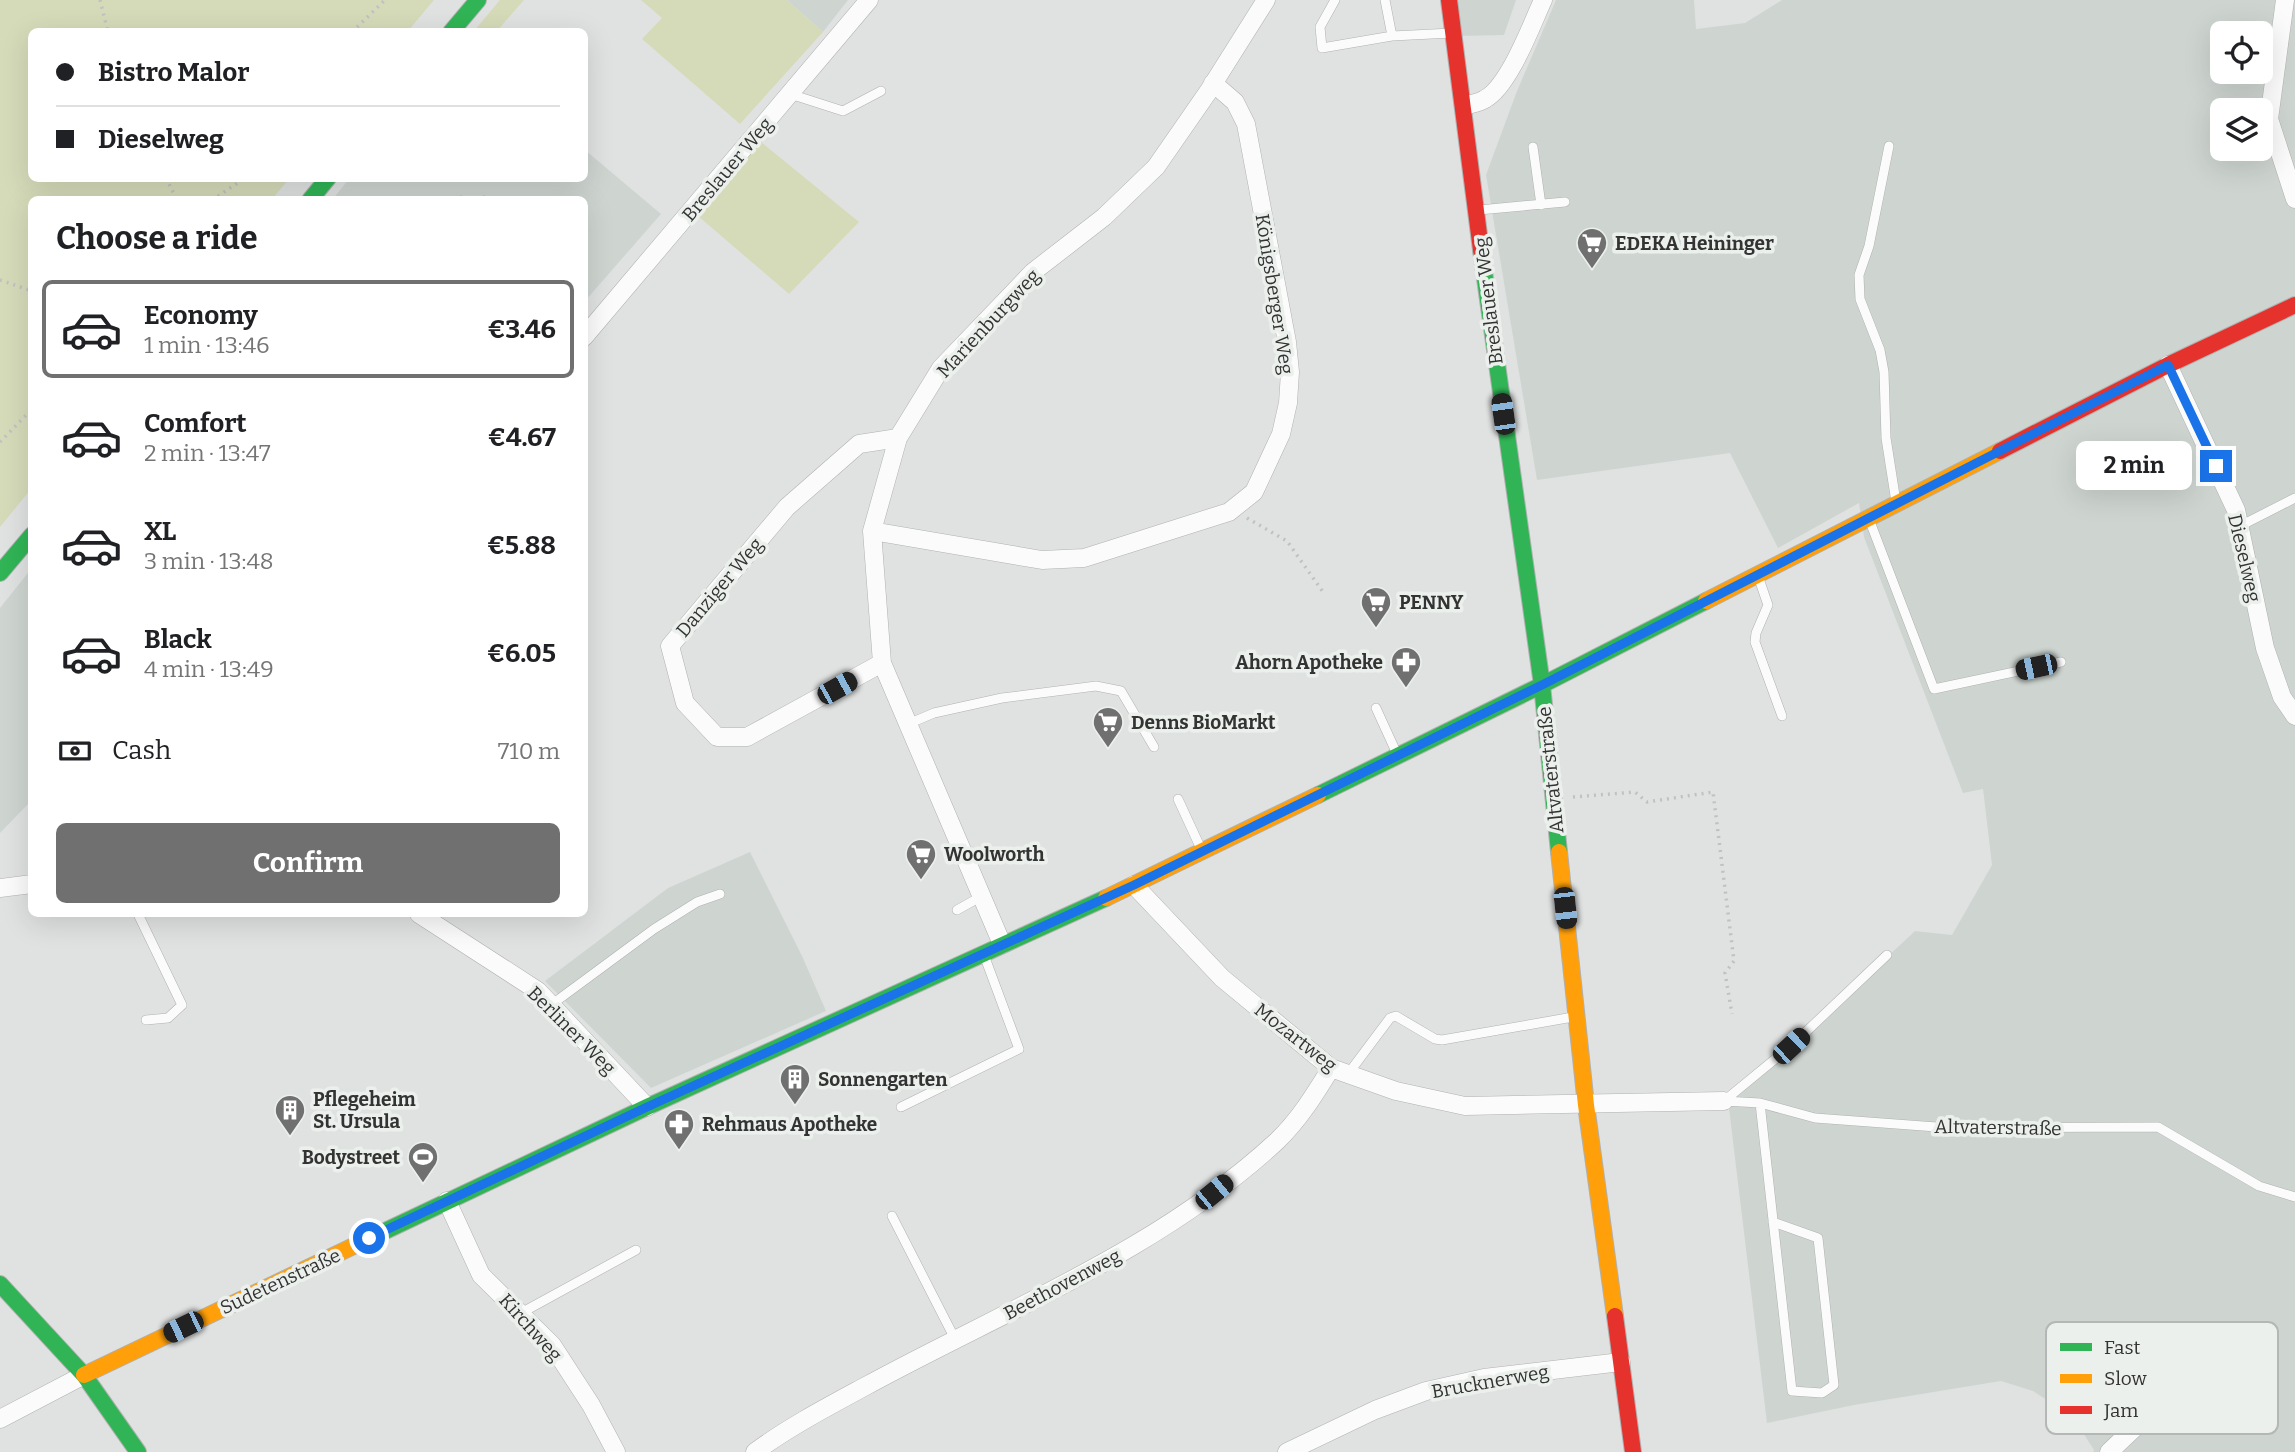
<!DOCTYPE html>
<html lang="en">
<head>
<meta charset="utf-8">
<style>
	:root { --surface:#fff; --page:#f2f2f2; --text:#202124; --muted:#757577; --line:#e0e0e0; --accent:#6f706f }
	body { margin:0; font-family:Bitter,serif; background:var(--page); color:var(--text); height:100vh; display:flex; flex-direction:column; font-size:26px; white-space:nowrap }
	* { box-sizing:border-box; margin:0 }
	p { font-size:23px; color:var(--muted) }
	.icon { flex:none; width:38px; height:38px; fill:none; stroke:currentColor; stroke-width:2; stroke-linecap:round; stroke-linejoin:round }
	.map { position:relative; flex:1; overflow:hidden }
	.sheet { position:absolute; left:28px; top:196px; width:560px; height:721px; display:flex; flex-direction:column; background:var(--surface); border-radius:10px; box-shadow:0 7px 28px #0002 }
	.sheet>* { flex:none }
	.banner { position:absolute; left:28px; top:28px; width:560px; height:154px; border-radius:10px; box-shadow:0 7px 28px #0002; display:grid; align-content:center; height:154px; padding:0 28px; background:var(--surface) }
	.controls { position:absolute; left:2210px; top:21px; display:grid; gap:14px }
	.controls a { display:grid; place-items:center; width:63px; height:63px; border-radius:10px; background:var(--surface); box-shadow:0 7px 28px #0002; font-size:35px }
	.end { position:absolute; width:32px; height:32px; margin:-16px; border:9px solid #1a73e8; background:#fff; box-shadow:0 0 0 4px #fff }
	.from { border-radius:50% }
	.bubble { position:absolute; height:49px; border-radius:10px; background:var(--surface); box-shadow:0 7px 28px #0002; font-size:23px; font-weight:700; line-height:49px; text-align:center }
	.car { position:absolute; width:21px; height:42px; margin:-21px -10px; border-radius:9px; box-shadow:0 0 5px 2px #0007; background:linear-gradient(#222 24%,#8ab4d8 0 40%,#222 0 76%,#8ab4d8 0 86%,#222 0) }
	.banner b { display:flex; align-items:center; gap:24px; height:66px; font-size:26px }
	.banner b+b { border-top:2px solid var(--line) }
	.banner i { width:18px; height:18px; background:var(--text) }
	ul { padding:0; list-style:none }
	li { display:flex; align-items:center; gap:21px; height:98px; margin:0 14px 10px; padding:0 14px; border:4px solid transparent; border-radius:10px }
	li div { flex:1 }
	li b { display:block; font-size:26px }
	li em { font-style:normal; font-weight:700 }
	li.active { border-color:var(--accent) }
	li>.icon { width:63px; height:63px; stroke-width:1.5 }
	h2 { padding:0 28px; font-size:32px; line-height:84px }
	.pay { display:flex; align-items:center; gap:18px; height:77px; padding:0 28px; font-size:26px }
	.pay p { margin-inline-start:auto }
	.primary-button { display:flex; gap:14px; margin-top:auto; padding:14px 28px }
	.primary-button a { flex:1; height:80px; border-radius:10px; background:var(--accent); color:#fff; font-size:28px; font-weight:700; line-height:80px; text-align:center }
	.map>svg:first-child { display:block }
	.built { fill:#ced5d0; fill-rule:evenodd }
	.green { fill:#d5dbb9 }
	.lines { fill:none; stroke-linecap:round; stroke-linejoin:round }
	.lane-casing { stroke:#b0b1b0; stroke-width:10 }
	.street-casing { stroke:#b0b1b0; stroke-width:19 }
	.fast-casing { stroke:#b0b1b0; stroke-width:18 }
	.slow-casing { stroke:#b0b1b0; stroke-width:18 }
	.jam-casing { stroke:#b0b1b0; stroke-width:18 }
	.path { stroke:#c0c1c1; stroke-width:3.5; stroke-dasharray:2 5; stroke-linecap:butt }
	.lane { stroke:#fafbfa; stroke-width:9 }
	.street { stroke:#fafbfa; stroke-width:18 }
	.fast { stroke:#30b455; stroke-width:16 }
	.slow { stroke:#ff9f0a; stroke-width:16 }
	.jam { stroke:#e5322d; stroke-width:16 }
	.route { stroke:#1a73e8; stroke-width:9 }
	.labels { text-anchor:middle; stroke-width:7; stroke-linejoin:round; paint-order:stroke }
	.street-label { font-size:19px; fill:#323332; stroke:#ecf0ed }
	.poi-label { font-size:19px; font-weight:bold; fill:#323332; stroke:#ecf0ed; text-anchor:start }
	.key { fill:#ecf0ed; stroke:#b4b7b5; stroke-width:2 }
	.key-label { font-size:19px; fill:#323332 }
</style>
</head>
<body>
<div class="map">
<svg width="2295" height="1452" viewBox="0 0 2295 1452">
	<rect width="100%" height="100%" fill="#e0e2e1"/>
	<path class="built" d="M787,0H848L823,32Z
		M1455,0H1516L1504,35L1459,36Z
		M1556,0H1694L1696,29L1745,23L1782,0H2295V1452H2093L2094,1450L2073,1417L2033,1391L2001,1381L1854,1405L1767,1423L1728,1100L1806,1033L1915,931L1952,935L1992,865L1983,789L1963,793L1864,537L1859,503L1778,548L1730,453L1537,480L1486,175L1517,91ZM2222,33H2261V72H2222ZM2222,110H2261V149H2222Z
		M585,150L661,214L585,301L584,200H332L349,179L584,178Z
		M31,569V801L0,833V608Z
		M750,852L802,956L826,1011L651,1088L545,981L668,888Z"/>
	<path class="green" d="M0,0H434L408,31L32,32V178L289,179L272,199L32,200L31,489L0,527Z
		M500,0H524L497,31H474Z
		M641,0H787L823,32L740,124L642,39L662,18Z
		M760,141L859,222L789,294L698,216Z"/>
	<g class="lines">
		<g class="lane-casing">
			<path id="lane" d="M1335,0L1320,27L1322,48L1392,36L1452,33
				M1385,0L1392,36
				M790,94L843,111L881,91
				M1889,146L1869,246L1859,275L1860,299L1880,350L1884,372L1886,438L1896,502
				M1533,147L1541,205
				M463,200H482
				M1479,210L1565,202
				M1869,519L1934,689L2061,662
				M2240,526L2295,498
				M1758,576L1768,605L1756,633L1755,642L1782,716
				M1376,708L1397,754
				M908,724L934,713L1002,698L1096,686L1121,691L1154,747
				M1178,799L1202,851
				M957,910L982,896
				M138,914L182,1005L168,1018L146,1020
				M551,1005L654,929L697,902L720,894
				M1348,1074L1390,1018L1396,1016L1435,1039L1442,1040L1573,1017
				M1724,1101L1760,1103L1815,1118L1950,1128L2158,1127L2259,1186L2295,1197
				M1724,1101L1791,1046L1887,955
				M1760,1103L1792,1391L1822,1393L1834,1385L1818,1238L1773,1222
				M901,1107L1019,1049L984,955
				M892,1216L955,1339
				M521,1313L636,1250"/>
		</g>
		<g class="street-casing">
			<path id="street" d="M2285,0L2269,119L2295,199
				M1464,106C1470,104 1479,103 1485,99C1509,86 1531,26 1543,0
				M584,337L869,0
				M2168,365L2236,510L2265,648L2282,697L2295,716
				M872,531L1042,560L1084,558L1229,512L1254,492L1281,434L1288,403L1290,372L1287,342L1246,124L1235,102L1213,83
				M882,663L747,737H717L685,703L670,646L787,507L859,444L898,438
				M1134,885L1222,978L1331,1068L1396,1091L1465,1106L1724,1101
				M0,888L32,884
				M419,914L538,991L647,1107
				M1002,944L882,663L872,531L898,438L941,368L1033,272L1104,217L1156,167L1208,92L1266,0
				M447,1201L481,1275L552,1345L591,1405L616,1452
				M0,1419L84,1375
				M755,1452C789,1427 827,1407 864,1387C1005,1310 1158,1251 1277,1141C1299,1120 1315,1094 1331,1068
				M1287,1452L1375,1410L1426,1391L1484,1378L1621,1362
				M2109,1452L2201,1365"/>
		</g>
		<g class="fast-casing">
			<path id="fast" d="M451,32L478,0
				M310,200L328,178
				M1481,250L1542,685L1559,852
				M0,573L32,535
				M1318,795L1542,685L1706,601
				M362,1242L647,1107L1106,898
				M0,1284L84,1375L138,1452"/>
		</g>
		<g class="slow-casing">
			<path id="slow" d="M1706,601L2000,451
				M1559,852L1586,1105L1615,1316
				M1106,898L1318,795
				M84,1375L362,1242"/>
		</g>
		<g class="jam-casing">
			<path id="jam" d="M1449,0L1481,250
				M2000,451L2168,365L2295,305
				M1615,1316L1633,1452"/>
		</g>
		<path class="path" d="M100,0L108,32
			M352,32L385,0
			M166,178L177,200
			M212,200L245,178
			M0,280L32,291
			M0,442L32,409
			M1247,518L1287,541L1323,592
			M1573,797L1635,792L1647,802L1713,792L1734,961L1725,973L1732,1014"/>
		<use href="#lane" class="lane"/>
		<use href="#street" class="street"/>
		<use href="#fast" class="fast"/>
		<use href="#slow" class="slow"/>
		<use href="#jam" class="jam"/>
	</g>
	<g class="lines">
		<path class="route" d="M369,1238L647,1107L1134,885L1542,685L2168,365L2216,466"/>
	</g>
	<defs>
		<g id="supermarket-pin" transform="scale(1.575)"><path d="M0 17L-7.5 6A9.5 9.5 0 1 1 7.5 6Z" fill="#6f706f" stroke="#ecf0ed"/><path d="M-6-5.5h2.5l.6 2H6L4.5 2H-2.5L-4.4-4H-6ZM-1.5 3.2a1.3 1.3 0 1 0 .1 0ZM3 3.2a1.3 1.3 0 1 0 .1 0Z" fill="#fff"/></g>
		<g id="pharmacy-pin" transform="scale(1.575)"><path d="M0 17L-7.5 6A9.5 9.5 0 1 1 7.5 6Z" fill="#6f706f" stroke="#ecf0ed"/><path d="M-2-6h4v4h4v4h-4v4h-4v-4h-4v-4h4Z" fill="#fff"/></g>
		<g id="building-pin" transform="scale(1.575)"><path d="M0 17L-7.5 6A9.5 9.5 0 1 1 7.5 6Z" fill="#6f706f" stroke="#ecf0ed"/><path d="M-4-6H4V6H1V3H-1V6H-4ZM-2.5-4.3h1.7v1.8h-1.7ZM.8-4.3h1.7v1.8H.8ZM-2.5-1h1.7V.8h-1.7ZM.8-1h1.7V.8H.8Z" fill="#fff"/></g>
		<g id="stadium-pin" transform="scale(1.575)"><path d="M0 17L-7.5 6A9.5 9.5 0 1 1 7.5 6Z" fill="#6f706f" stroke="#ecf0ed"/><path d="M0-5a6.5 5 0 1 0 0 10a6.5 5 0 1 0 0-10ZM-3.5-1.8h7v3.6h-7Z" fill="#fff"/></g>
	</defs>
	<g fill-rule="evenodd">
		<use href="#supermarket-pin" x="1592" y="243"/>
		<use href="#supermarket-pin" x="1376" y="602"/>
		<use href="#pharmacy-pin" x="1406" y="662"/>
		<use href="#supermarket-pin" x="1108" y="722"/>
		<use href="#supermarket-pin" x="921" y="854"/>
		<use href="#building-pin" x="795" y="1079"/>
		<use href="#building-pin" x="290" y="1110"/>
		<use href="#pharmacy-pin" x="679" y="1124"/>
		<use href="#stadium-pin" x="423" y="1157"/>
	</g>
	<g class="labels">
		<g class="street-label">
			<text transform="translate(727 169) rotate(-50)" y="7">Breslauer Weg</text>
			<text transform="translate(1275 294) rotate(81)" y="7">Königsberger Weg</text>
			<text transform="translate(1488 301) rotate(-97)" y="7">Breslauer Weg</text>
			<text transform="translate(988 323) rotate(-47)" y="7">Marienburgweg</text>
			<text transform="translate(2245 558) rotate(77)" y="7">Dieselweg</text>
			<text transform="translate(719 587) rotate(-50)" y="7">Danziger Weg</text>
			<text transform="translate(1550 770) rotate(-96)" y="7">Altvaterstraße</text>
			<text transform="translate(572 1030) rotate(45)" y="7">Berliner Weg</text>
			<text transform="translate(1296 1037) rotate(38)" y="7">Mozartweg</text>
			<text transform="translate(1998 1127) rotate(1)" y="7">Altvaterstraße</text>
			<text transform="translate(280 1281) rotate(-25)" y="7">Sudetenstraße</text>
			<text transform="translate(1062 1284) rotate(-28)" y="7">Beethovenweg</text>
			<text transform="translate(531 1327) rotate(48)" y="7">Kirchweg</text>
			<text transform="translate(1490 1381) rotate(-10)" y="7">Brucknerweg</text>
		</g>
		<g class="poi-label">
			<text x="1615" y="250">EDEKA Heininger</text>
			<text x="1399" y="609">PENNY</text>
			<text x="1383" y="669" text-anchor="end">Ahorn Apotheke</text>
			<text x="1131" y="729">Denns BioMarkt</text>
			<text x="944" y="861">Woolworth</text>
			<text x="818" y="1086">Sonnengarten</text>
			<text x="313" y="1106">Pflegeheim<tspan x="313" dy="22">St. Ursula</tspan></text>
			<text x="702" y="1131">Rehmaus Apotheke</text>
			<text x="400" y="1164" text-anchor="end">Bodystreet</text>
		</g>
	</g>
	<rect x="2046" y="1322" width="232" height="112" rx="10" class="key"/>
	<rect x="2060" y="1343" width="32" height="8" fill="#30b455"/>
	<rect x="2060" y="1374" width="32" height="9" fill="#ff9f0a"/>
	<rect x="2060" y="1406" width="32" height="8" fill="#e5322d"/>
	<g class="key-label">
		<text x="2104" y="1354">Fast</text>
		<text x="2104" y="1385">Slow</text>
		<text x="2104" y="1417">Jam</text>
	</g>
</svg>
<div class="controls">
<a><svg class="icon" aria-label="locate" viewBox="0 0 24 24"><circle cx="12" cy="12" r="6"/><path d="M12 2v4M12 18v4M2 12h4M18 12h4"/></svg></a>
<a><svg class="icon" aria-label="layers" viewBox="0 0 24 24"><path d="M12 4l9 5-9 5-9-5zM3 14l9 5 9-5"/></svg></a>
</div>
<i class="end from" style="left:369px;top:1238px"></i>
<i class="end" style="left:2216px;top:466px"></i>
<div class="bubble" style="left:2076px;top:441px;width:116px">2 min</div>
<i class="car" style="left:1503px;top:414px;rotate:352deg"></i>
<i class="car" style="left:2036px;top:667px;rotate:258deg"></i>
<i class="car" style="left:837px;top:688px;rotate:61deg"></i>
<i class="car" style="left:1565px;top:908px;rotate:174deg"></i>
<i class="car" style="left:1791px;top:1046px;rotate:47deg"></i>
<i class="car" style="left:1214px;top:1192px;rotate:51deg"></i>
<i class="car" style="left:183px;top:1327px;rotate:244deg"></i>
<div class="banner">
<b><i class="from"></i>Bistro Malor</b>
<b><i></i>Dieselweg</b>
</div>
<section class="sheet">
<h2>Choose a ride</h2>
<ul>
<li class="active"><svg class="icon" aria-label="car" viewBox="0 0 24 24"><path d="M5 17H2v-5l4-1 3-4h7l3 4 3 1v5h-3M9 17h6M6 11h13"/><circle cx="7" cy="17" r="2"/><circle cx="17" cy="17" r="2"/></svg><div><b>Economy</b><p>1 min · 13:46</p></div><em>€3.46</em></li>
<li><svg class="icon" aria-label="car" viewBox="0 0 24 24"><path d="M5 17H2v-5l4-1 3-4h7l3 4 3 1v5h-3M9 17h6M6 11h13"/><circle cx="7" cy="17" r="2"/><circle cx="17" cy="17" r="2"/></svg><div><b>Comfort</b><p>2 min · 13:47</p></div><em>€4.67</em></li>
<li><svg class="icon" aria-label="car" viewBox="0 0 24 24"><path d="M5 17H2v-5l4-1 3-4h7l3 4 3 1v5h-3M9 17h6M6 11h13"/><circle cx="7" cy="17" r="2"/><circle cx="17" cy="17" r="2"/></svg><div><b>XL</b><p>3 min · 13:48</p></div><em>€5.88</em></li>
<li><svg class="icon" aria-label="car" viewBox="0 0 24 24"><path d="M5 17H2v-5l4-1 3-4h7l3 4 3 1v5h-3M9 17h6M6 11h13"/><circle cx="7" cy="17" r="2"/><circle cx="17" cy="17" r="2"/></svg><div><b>Black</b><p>4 min · 13:49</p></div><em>€6.05</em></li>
</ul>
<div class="pay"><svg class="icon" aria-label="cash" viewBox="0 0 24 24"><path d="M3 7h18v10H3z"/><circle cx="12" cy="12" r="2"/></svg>Cash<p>710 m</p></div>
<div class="primary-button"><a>Confirm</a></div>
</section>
</div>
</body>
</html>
